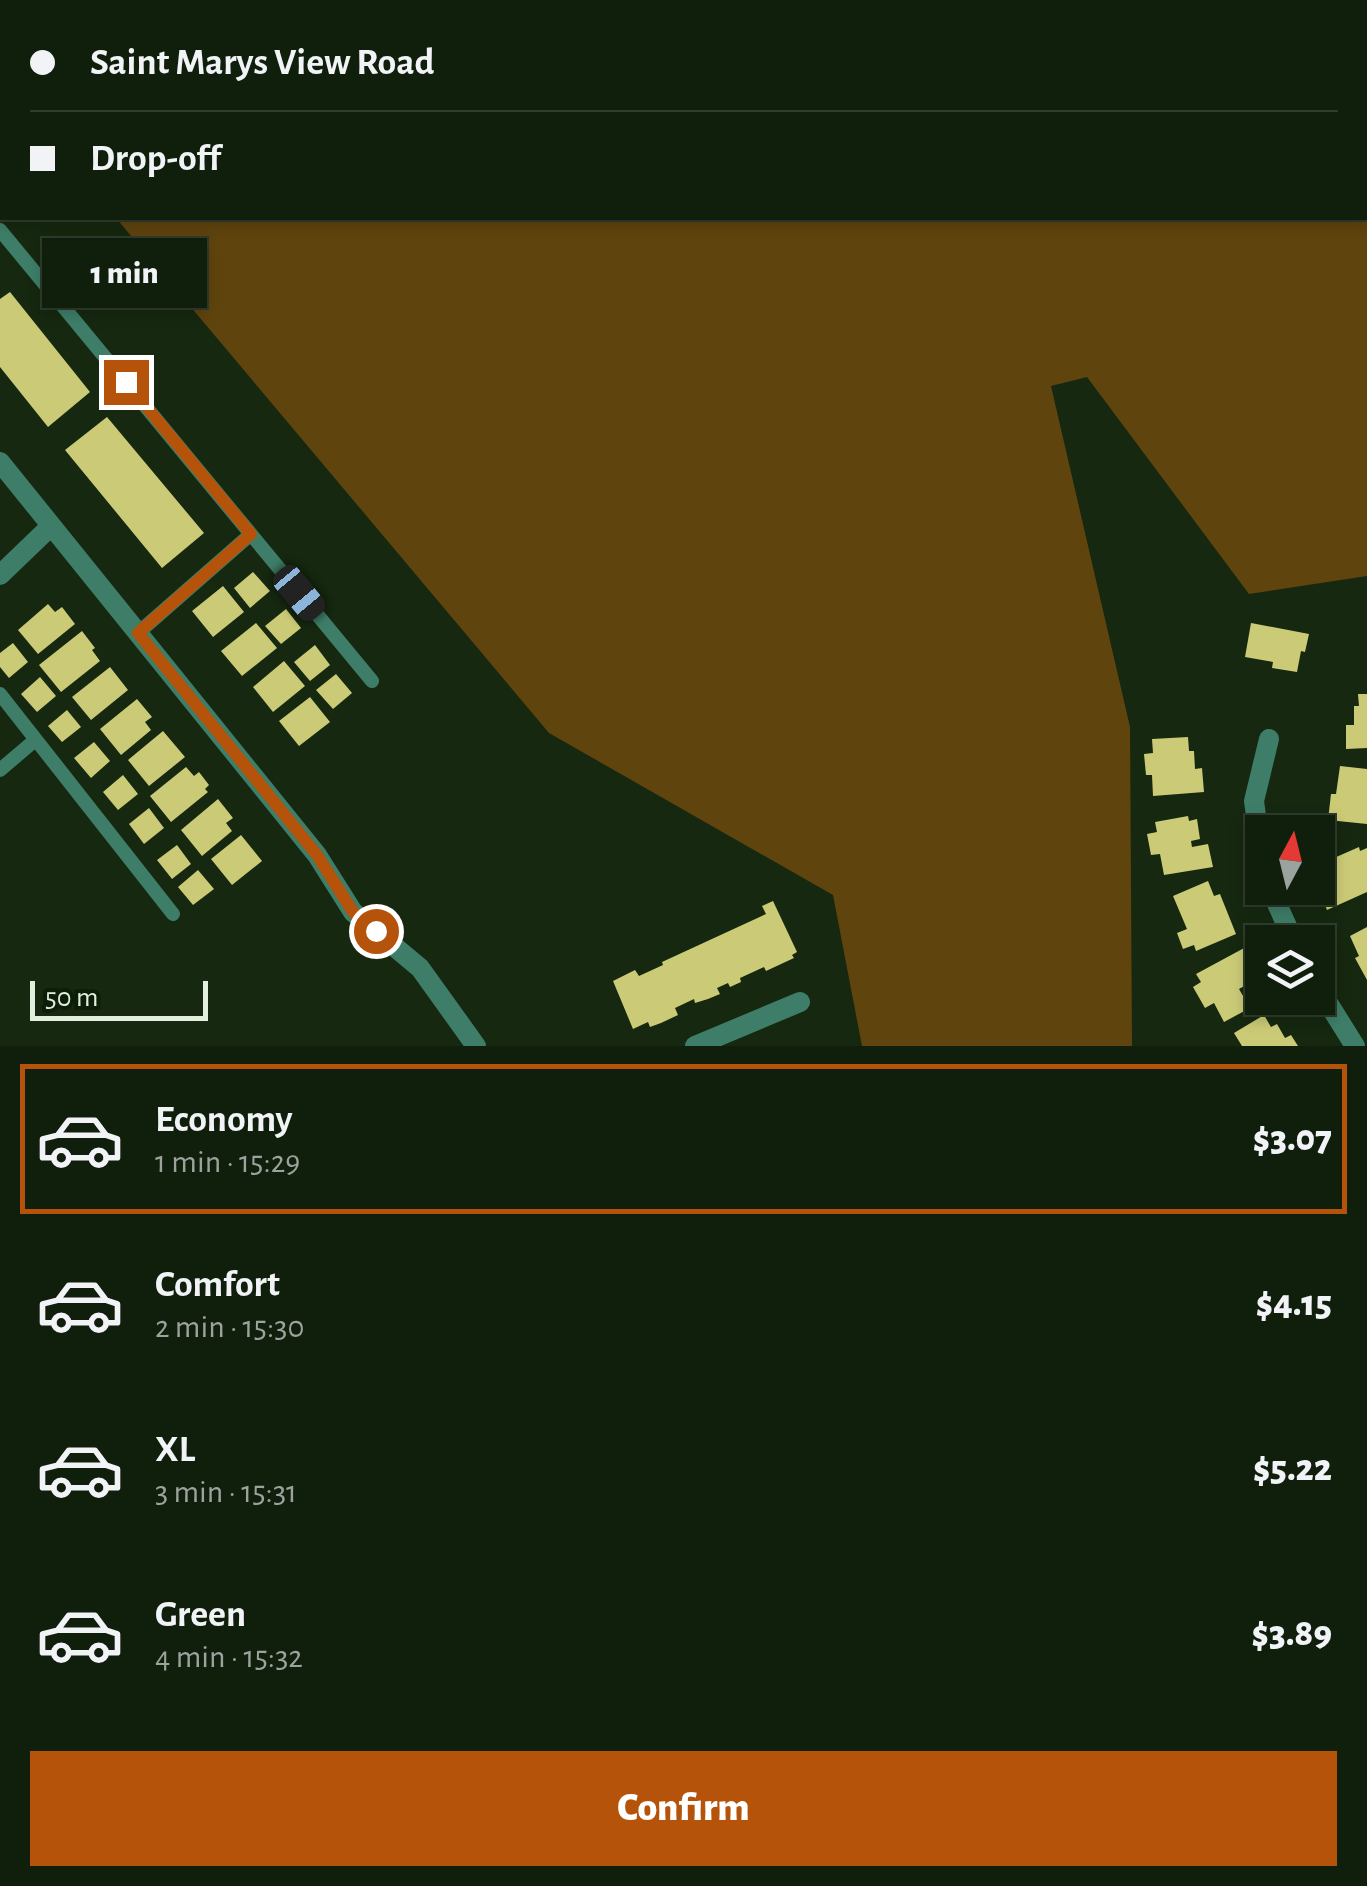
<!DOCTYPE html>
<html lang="en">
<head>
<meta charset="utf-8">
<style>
	:root { --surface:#101e0c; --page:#192715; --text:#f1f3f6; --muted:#9ca29d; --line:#303c2d; --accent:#b45309 }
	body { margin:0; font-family:"Alegreya Sans",sans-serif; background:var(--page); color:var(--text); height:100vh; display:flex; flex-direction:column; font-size:38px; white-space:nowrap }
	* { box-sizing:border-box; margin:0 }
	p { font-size:32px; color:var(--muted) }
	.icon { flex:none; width:55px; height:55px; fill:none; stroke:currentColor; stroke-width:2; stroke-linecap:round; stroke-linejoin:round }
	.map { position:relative; height:1046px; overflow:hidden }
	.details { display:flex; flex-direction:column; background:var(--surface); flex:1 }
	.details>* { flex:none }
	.top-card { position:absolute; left:0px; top:0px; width:1368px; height:220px; box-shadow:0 5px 15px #0003,0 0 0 2px var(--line); display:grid; align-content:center; height:220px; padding:0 30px; background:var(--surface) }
	.needle { width:65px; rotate:7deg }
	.fabs { position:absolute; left:1245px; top:815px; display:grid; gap:20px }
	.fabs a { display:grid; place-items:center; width:90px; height:90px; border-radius:0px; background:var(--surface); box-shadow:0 5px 15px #0003,0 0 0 2px var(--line); font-size:50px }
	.scale { position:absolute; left:30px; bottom:25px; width:178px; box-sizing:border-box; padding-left:10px; border:5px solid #e2eede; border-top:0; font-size:28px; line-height:35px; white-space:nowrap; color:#e2eede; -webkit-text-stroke:8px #0c1e07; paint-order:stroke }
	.end { position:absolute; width:45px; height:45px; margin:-22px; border:12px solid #b45309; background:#fff; box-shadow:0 0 0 5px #fff }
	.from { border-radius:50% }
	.bubble { position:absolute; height:70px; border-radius:0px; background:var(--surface); box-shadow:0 5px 15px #0003,0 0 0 2px var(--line); font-size:32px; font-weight:800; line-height:70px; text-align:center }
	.car { position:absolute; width:30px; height:60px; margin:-30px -15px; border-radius:12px; box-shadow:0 0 8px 2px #0007; background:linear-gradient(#222 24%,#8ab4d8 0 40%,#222 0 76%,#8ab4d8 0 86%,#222 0) }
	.top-card b { display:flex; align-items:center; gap:35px; height:95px; font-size:38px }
	.top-card b+b { border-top:2px solid var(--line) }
	.top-card i { width:25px; height:25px; background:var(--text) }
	ul { padding:18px 0 0; list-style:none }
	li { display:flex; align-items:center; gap:30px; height:150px; margin:0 20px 15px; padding:0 10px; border:5px solid transparent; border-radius:0px }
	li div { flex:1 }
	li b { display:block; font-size:38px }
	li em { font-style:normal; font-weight:800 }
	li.on { border-color:var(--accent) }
	li>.icon { width:90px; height:90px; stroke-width:1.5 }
	.cta { display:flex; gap:20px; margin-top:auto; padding:20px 30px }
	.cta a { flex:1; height:115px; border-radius:0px; background:var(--accent); color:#fff; font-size:40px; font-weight:800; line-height:115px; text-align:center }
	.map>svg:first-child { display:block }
	.green { fill:#60440e }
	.building { fill:#cbcb77 }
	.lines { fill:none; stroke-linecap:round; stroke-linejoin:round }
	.lane { stroke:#3e7e68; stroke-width:14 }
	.street { stroke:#3e7e68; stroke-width:20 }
	.route { stroke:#b45309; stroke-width:12 }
</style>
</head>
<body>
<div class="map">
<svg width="1367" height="1046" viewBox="0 0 1367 1046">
	<rect width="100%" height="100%" fill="#162810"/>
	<path class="green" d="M369,0H1367V576L1249,594L1087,377L1051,386L1130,727L1132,1046H862L833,895L549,733L116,218H1365V2H367Z"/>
	<path class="building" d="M10,292L90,392L48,427L0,367V299Z
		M107,417L204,533L162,568L65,450Z
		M253,572L270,591L250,608L234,588Z
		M223,586L244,612L213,637L192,611Z
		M48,604L55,612L62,607L75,624L38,654L18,630Z
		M286,609L301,628L281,644L265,626Z
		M256,623L277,648L242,676L221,651Z
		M1251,623L1309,634L1305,652L1301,651L1297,672L1272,668L1273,662L1245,657Z
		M82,631L95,648L92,650L100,661L61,692L39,665Z
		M13,643L28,662L9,678L0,667V653Z
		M315,645L330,665L310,681L294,662Z
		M284,661L305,686L273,712L253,687Z
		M110,667L128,690L91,720L72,697Z
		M336,674L352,693L333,709L316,690Z
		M40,677L56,696L37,712L21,694Z
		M1358,694H1367V748L1346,749V725H1354V706H1359Z
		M310,697L330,722L299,746L279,721Z
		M137,699L152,717L145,722L151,730L121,755L100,729Z
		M67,710L81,727L62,742L48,726Z
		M163,731L185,757L149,786L128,760Z
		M1188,737L1189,751H1194L1195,769L1202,768L1204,792L1153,796L1152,775H1146L1144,754L1153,753L1152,739Z
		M94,742L110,761L91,778L74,758Z
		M1340,766L1367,769V824L1328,820L1331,794H1336Z
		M186,767L194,776L199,772L209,785L205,789L208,792L171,822L150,796Z
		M123,775L138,794L118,810L103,792Z
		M218,799L233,818L226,823L232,831L202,856L181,830Z
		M149,808L164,828L144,844L129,824Z
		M1188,816L1189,821L1197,819L1200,839L1191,841L1192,847L1208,844L1213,867L1164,875L1160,854L1151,855L1147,834L1157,832L1155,822Z
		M241,835L262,861L232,885L211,859Z
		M177,845L191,864L172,879L157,860Z
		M1359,847L1360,851L1367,848V892L1327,910L1318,888V865Z
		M198,870L214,889L193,905L178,887Z
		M1208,881L1214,896L1220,894L1236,934L1196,951L1194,945L1183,949L1177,933L1187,929L1173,896Z
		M773,901L797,952L792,955L794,958L766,971L764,967L740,978L741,982L730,987L728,983L717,988L720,994L708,999L695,1003L694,999L675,1008L678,1015L661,1023L650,1027L648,1022L633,1029L613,981L635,970L639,976L663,965L662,962L766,914L762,906Z
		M1367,927V980L1355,958L1359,956L1350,936Z
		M1246,947L1262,976L1239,989L1250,1008L1224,1022L1214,1003L1205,1008L1193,987L1201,982L1196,974Z
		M1264,1015L1271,1027L1277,1024L1285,1038L1291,1035L1298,1046H1242L1234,1033Z"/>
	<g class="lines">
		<path class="lane" d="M0,230L372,681
			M138,633L251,534
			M0,694L173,914
			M0,770L34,741"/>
		<path class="street" d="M0,462L317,855L353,912L420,968L476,1046
			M0,575L51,526
			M1262,860L1254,801L1269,739
			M1270,888L1294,942
			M1318,987L1355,1046
			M695,1046L800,1002"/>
	</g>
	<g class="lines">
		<path class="route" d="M126,382L251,534L138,633L317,855L353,912L376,931"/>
	</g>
</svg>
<div class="fabs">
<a><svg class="needle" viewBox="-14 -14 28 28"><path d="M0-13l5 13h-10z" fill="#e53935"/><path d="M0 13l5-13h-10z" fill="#9ca29d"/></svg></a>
<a><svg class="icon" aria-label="layers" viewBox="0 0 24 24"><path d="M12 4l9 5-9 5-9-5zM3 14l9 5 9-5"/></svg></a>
</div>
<div class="scale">50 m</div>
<i class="end from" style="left:376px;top:931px"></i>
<i class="end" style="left:126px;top:382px"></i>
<div class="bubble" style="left:42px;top:238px;width:165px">1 min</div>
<i class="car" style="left:299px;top:593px;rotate:140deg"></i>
<div class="top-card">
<b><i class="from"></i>Saint Marys View Road</b>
<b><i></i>Drop-off</b>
</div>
</div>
<section class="details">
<ul>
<li class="on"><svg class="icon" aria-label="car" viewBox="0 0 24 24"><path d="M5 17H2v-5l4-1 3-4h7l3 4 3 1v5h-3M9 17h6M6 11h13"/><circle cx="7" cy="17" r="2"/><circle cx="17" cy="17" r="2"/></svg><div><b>Economy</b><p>1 min · 15:29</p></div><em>$3.07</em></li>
<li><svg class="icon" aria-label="car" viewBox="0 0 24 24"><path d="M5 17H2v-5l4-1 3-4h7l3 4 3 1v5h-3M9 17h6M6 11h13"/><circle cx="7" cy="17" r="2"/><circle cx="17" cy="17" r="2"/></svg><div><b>Comfort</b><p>2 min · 15:30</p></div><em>$4.15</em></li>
<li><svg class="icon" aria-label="car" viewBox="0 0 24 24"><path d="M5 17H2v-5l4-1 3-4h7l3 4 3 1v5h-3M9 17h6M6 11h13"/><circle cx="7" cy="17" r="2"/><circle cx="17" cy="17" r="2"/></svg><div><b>XL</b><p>3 min · 15:31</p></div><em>$5.22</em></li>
<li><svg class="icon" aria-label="car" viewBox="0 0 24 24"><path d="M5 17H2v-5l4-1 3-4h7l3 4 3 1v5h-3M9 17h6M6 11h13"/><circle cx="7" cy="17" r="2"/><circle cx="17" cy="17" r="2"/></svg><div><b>Green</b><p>4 min · 15:32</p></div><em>$3.89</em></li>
</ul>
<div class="cta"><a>Confirm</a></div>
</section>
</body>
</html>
